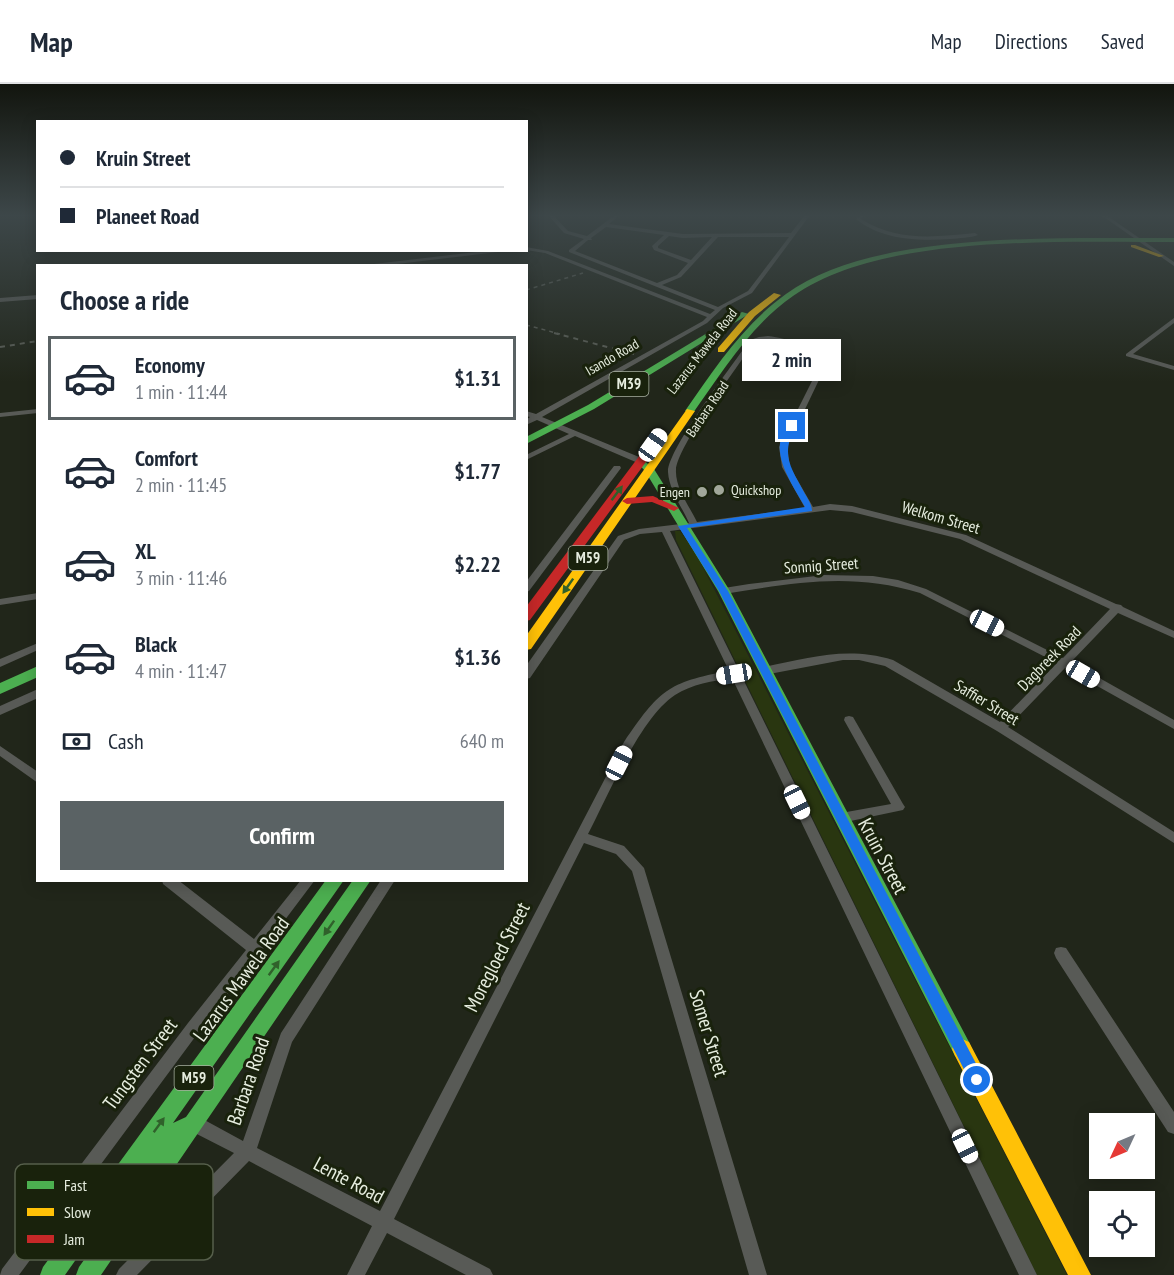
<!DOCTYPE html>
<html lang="en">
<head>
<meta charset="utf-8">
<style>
	:root { --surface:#fff; --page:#f2f2f3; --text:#1f2937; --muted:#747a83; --line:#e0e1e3; --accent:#5a6264 }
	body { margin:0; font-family:"PT Sans Narrow",sans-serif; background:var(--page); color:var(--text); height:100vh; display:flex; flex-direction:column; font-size:22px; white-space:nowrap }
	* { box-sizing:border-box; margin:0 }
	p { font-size:20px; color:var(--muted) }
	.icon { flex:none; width:33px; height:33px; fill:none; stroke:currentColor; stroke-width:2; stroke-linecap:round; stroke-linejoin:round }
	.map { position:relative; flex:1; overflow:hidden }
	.panel { position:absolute; left:36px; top:180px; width:492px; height:618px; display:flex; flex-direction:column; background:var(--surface); border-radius:0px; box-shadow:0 3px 15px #0003 }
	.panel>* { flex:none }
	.top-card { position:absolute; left:36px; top:36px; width:492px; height:132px; border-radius:0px; box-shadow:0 3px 15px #0003; display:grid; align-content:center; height:132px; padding:0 24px; background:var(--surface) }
	.needle { width:39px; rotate:226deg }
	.fabs { position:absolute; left:1089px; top:1029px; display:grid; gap:12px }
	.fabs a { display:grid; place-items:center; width:66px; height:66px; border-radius:0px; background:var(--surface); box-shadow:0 3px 15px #0003; font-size:30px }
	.end { position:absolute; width:27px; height:27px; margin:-14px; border:8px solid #1a73e8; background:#fff; box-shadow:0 0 0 3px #fff }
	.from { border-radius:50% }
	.bubble { position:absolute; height:42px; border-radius:0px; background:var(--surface); box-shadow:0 3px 15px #0003; font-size:20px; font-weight:700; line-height:42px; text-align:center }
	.car { position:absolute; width:18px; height:36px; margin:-18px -9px; border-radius:8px; box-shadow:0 0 4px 2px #0007; background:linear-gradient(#fff 24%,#345 0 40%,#fff 0 76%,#345 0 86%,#fff 0) }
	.top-card b { display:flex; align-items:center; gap:21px; height:57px; font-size:22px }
	.top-card b+b { border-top:2px solid var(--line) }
	.top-card i { width:15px; height:15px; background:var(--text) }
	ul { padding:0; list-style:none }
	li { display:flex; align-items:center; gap:18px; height:84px; margin:0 12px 9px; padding:0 12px; border:3px solid transparent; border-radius:0px }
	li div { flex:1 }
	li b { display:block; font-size:22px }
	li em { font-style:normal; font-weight:700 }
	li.active { border-color:var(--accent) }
	li>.icon { width:54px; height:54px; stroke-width:1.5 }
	h2 { padding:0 24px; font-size:27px; line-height:72px }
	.pay { display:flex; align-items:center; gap:15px; height:66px; padding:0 24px; font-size:22px }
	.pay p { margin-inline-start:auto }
	.button { display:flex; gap:12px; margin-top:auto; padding:12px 24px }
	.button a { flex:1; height:69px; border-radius:0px; background:var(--accent); color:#fff; font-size:24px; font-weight:700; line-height:69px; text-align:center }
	header { display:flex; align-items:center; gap:36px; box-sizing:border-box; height:84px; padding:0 30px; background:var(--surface); border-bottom:2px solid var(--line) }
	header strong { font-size:28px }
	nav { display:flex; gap:33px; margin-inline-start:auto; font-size:21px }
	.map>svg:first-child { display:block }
	.green { fill:#293610 }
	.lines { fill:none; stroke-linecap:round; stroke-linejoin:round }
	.street { fill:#585a56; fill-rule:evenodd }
	.fast { fill:#4caf50; fill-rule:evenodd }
	.slow { fill:#ffc107; fill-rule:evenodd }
	.jam { fill:#c62828; fill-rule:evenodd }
	.rail-far1 { stroke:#595d55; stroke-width:1.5; stroke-dasharray:4 4; stroke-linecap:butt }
	.rail { stroke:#595d55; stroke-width:2; stroke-dasharray:5 5; stroke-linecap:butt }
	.oneway { fill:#30612b }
	.route { fill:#1a73e8 }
	.poi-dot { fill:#a1a79a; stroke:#19220c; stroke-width:2 }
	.labels { text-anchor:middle; stroke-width:6; stroke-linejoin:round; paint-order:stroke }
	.far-street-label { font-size:14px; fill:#e6eddf; stroke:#19220c }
	.far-poi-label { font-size:14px; fill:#e6eddf; stroke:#19220c; text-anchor:start }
	.shield { fill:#19220c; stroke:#a8b0a0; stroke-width:1.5 }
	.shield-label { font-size:15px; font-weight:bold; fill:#e6eddf }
	.street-label { font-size:16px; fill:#e6eddf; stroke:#19220c }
	.near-street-label { font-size:20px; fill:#e6eddf; stroke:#19220c }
	.key { fill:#19220c; stroke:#565f4b; stroke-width:1.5 }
	.key-label { font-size:16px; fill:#e6eddf }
</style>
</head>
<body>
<header>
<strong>Map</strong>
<nav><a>Map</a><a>Directions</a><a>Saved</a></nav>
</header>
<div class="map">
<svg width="1174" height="1191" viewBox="0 0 1174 1191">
	<rect width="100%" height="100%" fill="#21261a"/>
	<path class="green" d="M675,447H680L695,468L1067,1191H1037L676,456Z"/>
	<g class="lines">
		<path class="street" d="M548,131H553L568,147L587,152L615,131H620L609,140L683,150L791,149L805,131H810L752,209L723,224L707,239L542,333L644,375V379H638L575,352L526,376V371L569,350L537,336L526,341V336L530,333L526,332V327L536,330L703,237L707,233L545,169L526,166V163L548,167L710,230L715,226L569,168V166L584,155L564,149ZM606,143L664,151L652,162L654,166L688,179L677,191L657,199L575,167L588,156H592L591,154ZM669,152L683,154L712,153L691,176L658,164V162ZM718,153H789L748,207L718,223L662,201L681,193Z
			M861,131H866L861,135C898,158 934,153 975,149L978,151C970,154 959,154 950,155C917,157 882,156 856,135Z
			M1101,131H1106L1174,178V182Z
			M493,166H515L380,182H357Z
			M38,211V215L0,218V214Z
			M1174,234V239L1133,270L1174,282V286L1126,272V270Z
			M768,252C789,255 813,261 828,277L787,363L790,383L813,423L830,420L852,422L966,451L1116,520L1121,521L1123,523L1174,547V554L1118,529L1071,578L1174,636V645L1065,584L1008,643L1174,748V759L997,647L885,582L859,576H843L764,591L759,587L764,583C810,574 846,562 893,576L1000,638L1057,579L920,509C851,488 793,499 724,510L719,507L724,504L749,500L824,491L873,492L898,496L926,505L1063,574L1110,525L960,455L852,428L830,426L670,447L1037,1191H1019L732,594C713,597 692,600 675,611C640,634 608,712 588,750L624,762L644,784L767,1191H749L632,787L616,770L584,759L394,1135L490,1185L493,1191H466L387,1149L365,1191H347L372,1142L249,1077L137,1191H116L119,1185L234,1069L187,1045L185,1039L187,1033L193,1031L199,1033L243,1057L281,949L381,796H395L292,958L257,1064L380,1127L624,658C659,607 667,598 729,587L662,448L640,450L624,456L530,594L526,595V582L618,452L639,445L689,439C682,423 669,406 668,388C667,366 734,279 750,256L759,253ZM760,256C781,255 806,262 822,277L779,363L782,383L805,424L697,438C690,423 675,404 676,386C677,362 738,283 754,258Z
			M38,325V329L0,333V329Z
			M614,382H620L621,384L529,507L526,508V498Z
			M38,509V515L0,521V515Z
			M38,559V566L0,583V575Z
			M38,605V614L0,631V622Z
			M849,632L853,633L903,720L905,723L903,726L841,739L837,738L835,734L837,730L841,729L891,720L844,636L845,633Z
			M0,662L38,688V699L0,672Z
			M162,796H178L254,855L301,796H315L263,865L262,871L258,872L198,949L19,1191H0L2,1185L188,939L246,866L163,800Z
			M1061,863L1066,864L1174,1028V1050L1168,1048L1056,874L1054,869L1056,864Z"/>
		<path class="fast" d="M1174,154V158C1065,159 884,148 793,212C751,241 722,288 693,329L685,327C714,285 744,240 786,210C874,145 1067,155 1174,154Z
			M742,228L749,230L594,325L526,360V353L588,321Z
			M641,374L654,385L730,507L969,958L972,965L969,972L962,975L955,972L718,507L645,387L636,377Z
			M38,582V593L0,610V599Z
			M326,796H344L173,1039L186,1033L353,796H371L101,1191H76L79,1183L149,1085L144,1086L140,1085L65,1191H40L43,1183Z"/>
		<path class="slow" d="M1131,161H1135L1164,172L1159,173L1131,163Z
			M774,209L781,211L755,232L724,268H718V264L749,228Z
			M687,325L695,327L531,565L526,566V552Z
			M962,955L969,958L1091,1191H1068L955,972L952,965L955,958Z"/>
		<path class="jam" d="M650,362L655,365L654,367L530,536L526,537V523L646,363Z
			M653,412L679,424L674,427L652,418L627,420L622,417L627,414Z"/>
		<path class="rail-far1" d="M526,206L583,189
			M526,241L560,250"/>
		<path class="rail" d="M554,249L634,270
			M0,263L38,257"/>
	</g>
	<defs><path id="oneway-solid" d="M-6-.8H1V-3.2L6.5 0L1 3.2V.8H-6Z" transform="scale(1.5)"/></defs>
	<g class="oneway">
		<use href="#oneway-solid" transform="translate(617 409) rotate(-53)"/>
		<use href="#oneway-solid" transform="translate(568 502) rotate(125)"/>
		<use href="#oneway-solid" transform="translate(329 844) rotate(125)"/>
		<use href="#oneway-solid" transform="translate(274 884) rotate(-54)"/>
		<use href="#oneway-solid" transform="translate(159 1041) rotate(-54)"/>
	</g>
	<linearGradient id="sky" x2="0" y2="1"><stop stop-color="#12150e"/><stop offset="0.44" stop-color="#3d4749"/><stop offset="1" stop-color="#3d4749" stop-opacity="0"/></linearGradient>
	<rect width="1174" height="298" fill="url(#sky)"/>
	<path class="route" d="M792,340L795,342C781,372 790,382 805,410C808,415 812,421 812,427L687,444L728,507L982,991L985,996L977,1003L972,1001L719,507L678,442L805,423C793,401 763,361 792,340Z"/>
	<g class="poi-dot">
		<circle cx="719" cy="406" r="6"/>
		<circle cx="702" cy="408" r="6"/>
	</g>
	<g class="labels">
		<g class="far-street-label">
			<text transform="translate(702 267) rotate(-52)" y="5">Lazarus Mawela Road</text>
			<text transform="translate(612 273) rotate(-30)" y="5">Isando Road</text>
			<text transform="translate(707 325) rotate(-56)" y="5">Barbara Road</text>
		</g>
		<g class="far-poi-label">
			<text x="731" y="411">Quickshop</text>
			<text x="690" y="413" text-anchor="end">Engen</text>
		</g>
		<g class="shield">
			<rect x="609.5" y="288" width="39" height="24" rx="4.5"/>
			<rect x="568.5" y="462" width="39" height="24" rx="4.5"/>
			<rect x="174.5" y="982" width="39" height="24" rx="4.5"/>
		</g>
		<g class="shield-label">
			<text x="629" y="305">M39</text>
			<text x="588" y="479">M59</text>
			<text x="194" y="999">M59</text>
		</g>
		<g class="street-label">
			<text transform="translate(941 433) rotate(16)" y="6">Welkom Street</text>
			<text transform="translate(821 481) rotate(-4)" y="6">Sonnig Street</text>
			<text transform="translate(1049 574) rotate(-46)" y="6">Dagbreek Road</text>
			<text transform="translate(987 618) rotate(31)" y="6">Saffier Street</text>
		</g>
		<g class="near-street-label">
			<text transform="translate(883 772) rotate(62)" y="7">Kruin Street</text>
			<text transform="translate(497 873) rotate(-63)" y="7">Moregloed Street</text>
			<text transform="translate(241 895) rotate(-54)" y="7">Lazarus Mawela Road</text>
			<text transform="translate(709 949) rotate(73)" y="7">Somer Street</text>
			<text transform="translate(140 980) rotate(-53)" y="7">Tungsten Street</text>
			<text transform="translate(248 997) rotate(-71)" y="7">Barbara Road</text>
			<text transform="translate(349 1096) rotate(28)" y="7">Lente Road</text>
		</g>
	</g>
	<rect x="15" y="1080" width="198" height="96" rx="9" class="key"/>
	<rect x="27" y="1097" width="27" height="8" fill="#4caf50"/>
	<rect x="27" y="1124" width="27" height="8" fill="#ffc107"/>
	<rect x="27" y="1151" width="27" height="8" fill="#c62828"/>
	<g class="key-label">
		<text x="64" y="1107">Fast</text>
		<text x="64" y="1134">Slow</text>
		<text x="64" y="1161">Jam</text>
	</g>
</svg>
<div class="fabs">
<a><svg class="needle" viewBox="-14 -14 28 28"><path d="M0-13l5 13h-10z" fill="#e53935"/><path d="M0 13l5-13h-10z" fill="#747a83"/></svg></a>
<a><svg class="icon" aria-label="locate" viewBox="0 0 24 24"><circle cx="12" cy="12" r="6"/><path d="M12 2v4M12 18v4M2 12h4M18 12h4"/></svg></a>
</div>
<i class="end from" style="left:977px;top:996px"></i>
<i class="end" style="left:792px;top:342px"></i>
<div class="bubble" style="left:742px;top:255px;width:99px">2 min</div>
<i class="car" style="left:653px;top:361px;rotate:35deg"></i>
<i class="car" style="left:987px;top:539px;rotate:117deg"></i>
<i class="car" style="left:734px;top:590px;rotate:260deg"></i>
<i class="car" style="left:1083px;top:590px;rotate:120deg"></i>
<i class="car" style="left:619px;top:679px;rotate:27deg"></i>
<i class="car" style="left:797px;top:718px;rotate:154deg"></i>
<i class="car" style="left:965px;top:1062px;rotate:154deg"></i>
<div class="top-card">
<b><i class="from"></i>Kruin Street</b>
<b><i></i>Planeet Road</b>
</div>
<section class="panel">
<h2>Choose a ride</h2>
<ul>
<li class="active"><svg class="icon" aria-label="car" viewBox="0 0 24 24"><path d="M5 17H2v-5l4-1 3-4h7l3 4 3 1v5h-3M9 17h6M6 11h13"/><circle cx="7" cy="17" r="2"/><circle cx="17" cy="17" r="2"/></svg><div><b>Economy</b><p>1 min · 11:44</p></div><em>$1.31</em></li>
<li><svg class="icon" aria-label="car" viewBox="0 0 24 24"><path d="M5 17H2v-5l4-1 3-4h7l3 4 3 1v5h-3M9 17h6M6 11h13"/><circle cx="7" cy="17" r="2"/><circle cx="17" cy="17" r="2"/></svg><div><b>Comfort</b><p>2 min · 11:45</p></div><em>$1.77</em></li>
<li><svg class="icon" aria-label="car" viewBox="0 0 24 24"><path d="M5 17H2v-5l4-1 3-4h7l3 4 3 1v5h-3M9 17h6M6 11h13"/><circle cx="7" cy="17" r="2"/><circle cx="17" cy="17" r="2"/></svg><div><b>XL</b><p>3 min · 11:46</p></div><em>$2.22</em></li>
<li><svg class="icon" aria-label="car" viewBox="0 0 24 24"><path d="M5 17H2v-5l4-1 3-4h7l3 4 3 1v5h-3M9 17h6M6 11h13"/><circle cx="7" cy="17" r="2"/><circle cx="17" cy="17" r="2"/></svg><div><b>Black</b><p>4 min · 11:47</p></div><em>$1.36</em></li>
</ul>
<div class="pay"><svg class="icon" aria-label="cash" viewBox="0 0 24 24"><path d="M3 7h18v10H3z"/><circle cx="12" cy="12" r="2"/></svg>Cash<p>640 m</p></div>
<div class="button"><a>Confirm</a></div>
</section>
</div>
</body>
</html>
